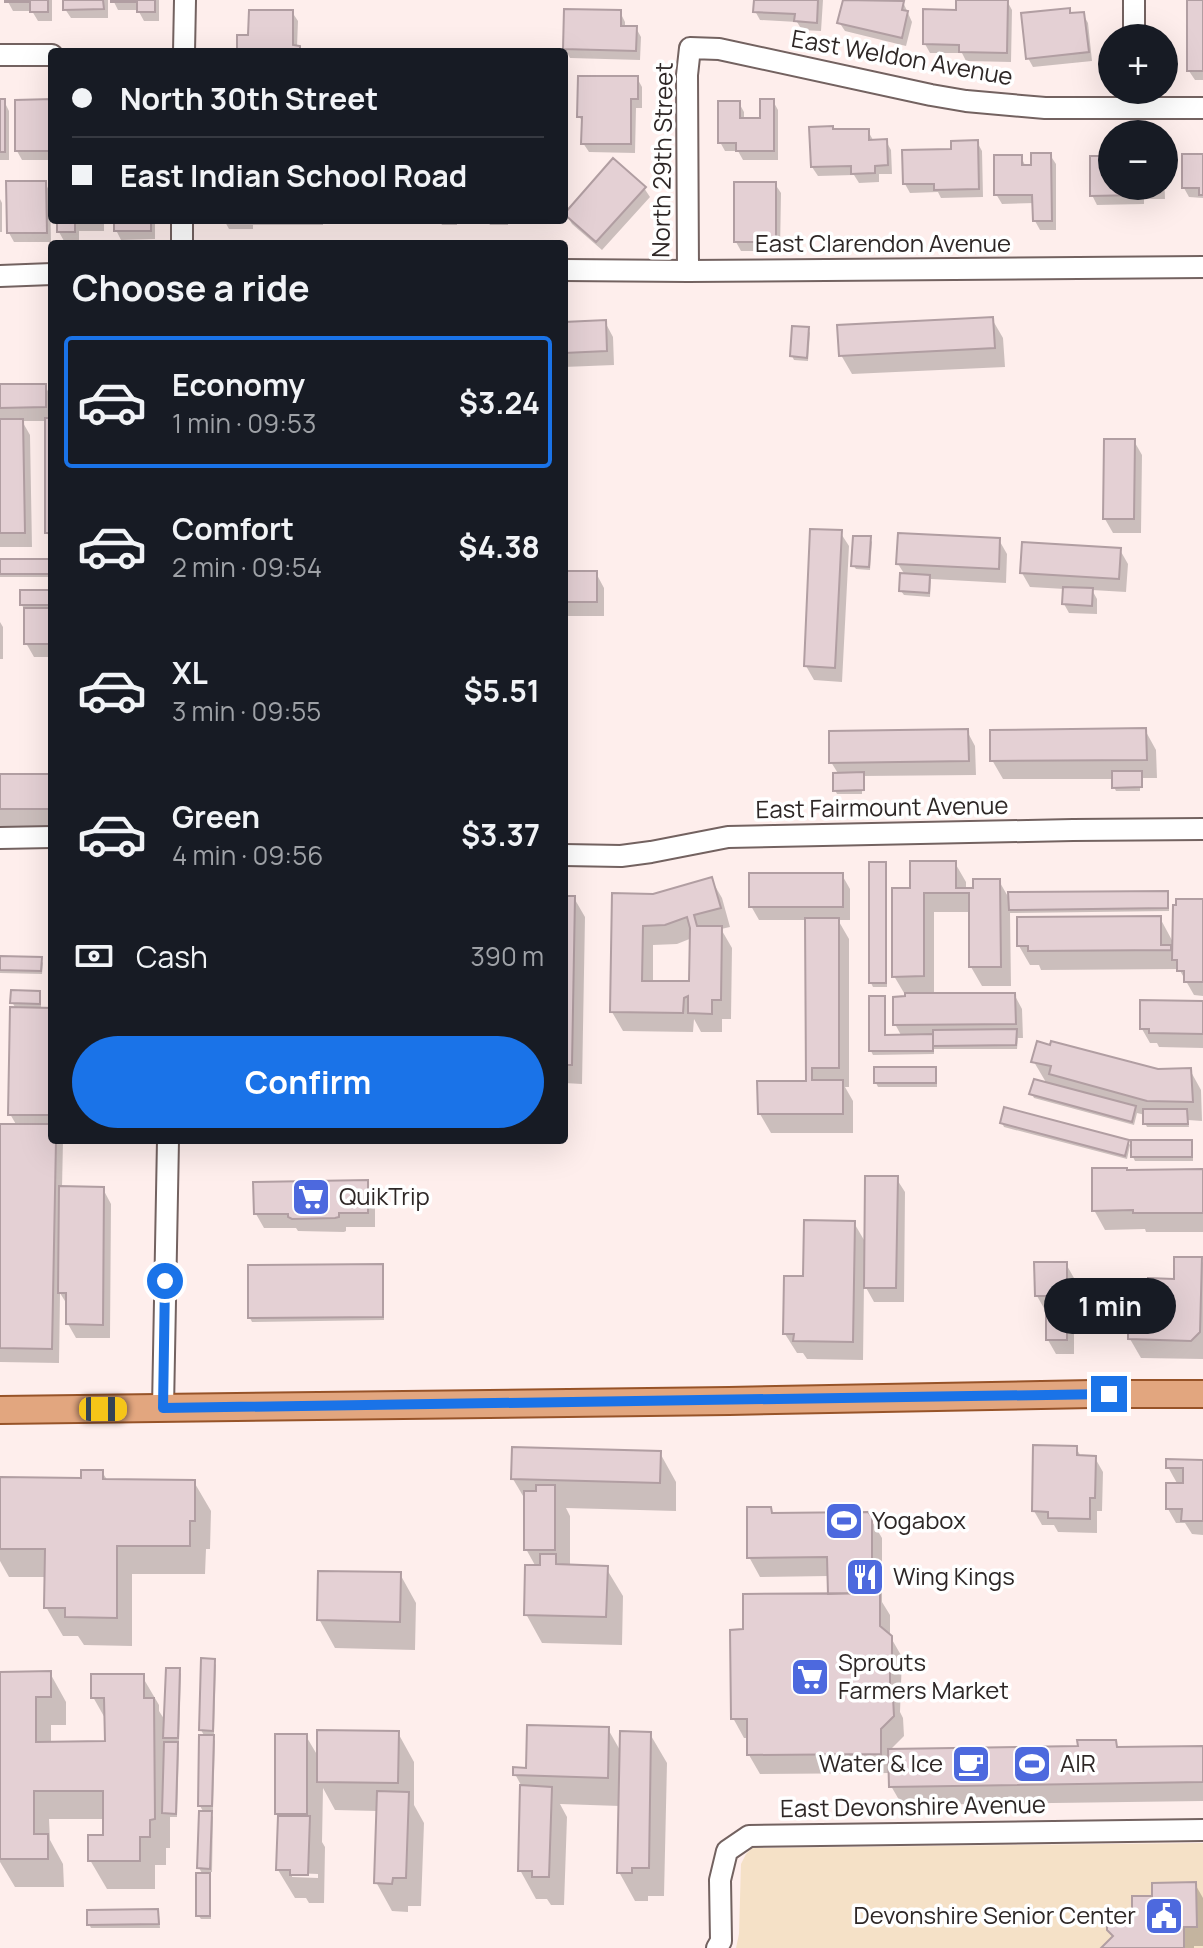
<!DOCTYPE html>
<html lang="en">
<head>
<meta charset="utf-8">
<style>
	:root { --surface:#171b24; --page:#242831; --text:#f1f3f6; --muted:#9ea1a6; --line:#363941; --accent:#1a73e8 }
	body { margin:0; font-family:Manrope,sans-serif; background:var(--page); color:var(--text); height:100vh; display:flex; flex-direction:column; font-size:30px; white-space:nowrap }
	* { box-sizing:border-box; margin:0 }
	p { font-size:26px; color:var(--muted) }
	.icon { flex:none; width:44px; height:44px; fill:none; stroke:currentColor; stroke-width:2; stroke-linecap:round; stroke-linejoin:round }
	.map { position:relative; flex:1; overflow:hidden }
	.panel { position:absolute; left:48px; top:240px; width:520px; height:904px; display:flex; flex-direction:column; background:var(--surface); border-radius:8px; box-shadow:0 8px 32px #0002 }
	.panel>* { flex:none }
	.banner { position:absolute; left:48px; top:48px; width:520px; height:176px; border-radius:8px; box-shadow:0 8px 32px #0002; display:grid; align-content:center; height:176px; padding:0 24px; background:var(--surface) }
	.buttons { position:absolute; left:1098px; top:24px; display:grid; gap:16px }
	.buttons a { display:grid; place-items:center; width:80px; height:80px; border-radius:50%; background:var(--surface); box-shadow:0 8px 32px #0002; font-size:40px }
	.end { position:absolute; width:36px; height:36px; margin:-18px; border:10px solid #1a73e8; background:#fff; box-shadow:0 0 0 4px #fff }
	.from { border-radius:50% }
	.bubble { position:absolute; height:56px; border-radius:28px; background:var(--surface); box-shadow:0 8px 32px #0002; font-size:26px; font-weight:700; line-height:56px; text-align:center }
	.car { position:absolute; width:24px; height:48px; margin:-24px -12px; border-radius:10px; box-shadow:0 0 6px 2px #0007; background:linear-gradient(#f5c518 24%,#345 0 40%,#f5c518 0 76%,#345 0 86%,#f5c518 0) }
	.banner b { display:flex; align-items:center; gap:28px; height:76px; font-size:30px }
	.banner b+b { border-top:2px solid var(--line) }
	.banner i { width:20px; height:20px; background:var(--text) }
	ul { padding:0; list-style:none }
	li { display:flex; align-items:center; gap:24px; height:132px; margin:0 16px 12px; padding:0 8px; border:4px solid transparent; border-radius:8px }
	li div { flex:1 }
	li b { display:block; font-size:30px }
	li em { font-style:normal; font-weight:700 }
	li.on { border-color:var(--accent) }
	li>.icon { width:72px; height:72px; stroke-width:1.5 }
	h2 { padding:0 24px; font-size:36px; line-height:96px }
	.pay { display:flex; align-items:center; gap:20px; height:88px; padding:0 24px; font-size:30px }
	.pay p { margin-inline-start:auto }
	.action { display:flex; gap:16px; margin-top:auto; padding:16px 24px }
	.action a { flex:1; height:92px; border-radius:48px; background:var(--accent); color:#fff; font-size:32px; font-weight:700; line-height:92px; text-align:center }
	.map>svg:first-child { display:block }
	.green { fill:#f5e1c7 }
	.shadow { fill:#0003; fill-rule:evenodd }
	.building { fill:#e4d0d4; stroke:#b19ea2; stroke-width:2; fill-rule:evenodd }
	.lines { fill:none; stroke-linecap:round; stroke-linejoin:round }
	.minor-casing { stroke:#736260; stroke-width:24 }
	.major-casing { stroke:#975328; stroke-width:30 }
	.minor { stroke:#fff; stroke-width:20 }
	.major { stroke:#e2a67f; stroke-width:26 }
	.route { stroke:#1a73e8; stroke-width:10 }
	.labels { text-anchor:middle; stroke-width:7; stroke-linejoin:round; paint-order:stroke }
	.street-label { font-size:24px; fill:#2e2726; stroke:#fff }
	.poi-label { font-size:24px; fill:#2e2726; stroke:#fff; text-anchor:start }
</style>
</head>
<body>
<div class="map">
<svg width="1203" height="1948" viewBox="0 0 1203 1948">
	<rect width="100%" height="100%" fill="#feeeec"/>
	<path class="green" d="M1203,1843V1948H736L739,1934L741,1864L746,1854L752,1848Z"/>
	<path class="shadow" d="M7,0H52V21H38L32,11H13Z
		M65,0H108V18H71L65,9Z
		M113,0H159V21H144L138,10H118Z
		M756,0H823L821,31L802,30L797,22L760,20L755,11Z
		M845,0H893L903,2L912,22L906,46L845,31L839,22Z
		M1007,1L1012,10L1011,62L966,61L962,53H930L925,44L958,12Z
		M1203,2V80H1195L1189,71Z
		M1069,10L1072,15L1083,14L1088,23L1092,61L1033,67L1028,58Z
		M292,12L298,21L297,47L302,52H239L250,37Z
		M620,12L625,22V28H636L641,37L640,60L570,58L565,49Z
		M637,78L642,87V108H636L635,153L589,152L583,143V123L579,116Z
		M0,101H4L9,111V160H0Z
		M52,101V160H22L17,151Z
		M773,101L778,110V160H743L738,151H725L720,142L739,103L744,112V120H762Z
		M834,131H868L873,140L886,141L891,150L892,174H879V182L859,183L854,175L818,176L812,167Z
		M977,142L982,151L983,197L941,198L938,192L910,193L905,184L953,151Z
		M1050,155L1056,164V230H1040L1035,221V203L1002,204L996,194L1021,157L1026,167L1033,166Z
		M1203,156V198L1189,197L1184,188Z
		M1112,158V186H1164V166L1165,199H1144V204L1097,205L1092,195Z
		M45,183L50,192L51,242H14L9,233Z
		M775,184L781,193L780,251H741L736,242Z
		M644,188L650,197L602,250L572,224L566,214Z
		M0,199L2,203V232H0Z
		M59,220H104V231H79V241H64L59,232Z
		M116,220H155V239L121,240L116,230Z
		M224,220H323V225H253V229H229Z
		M439,220H457V225H442Z
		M487,220H508V225H490Z
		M992,319L1003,338L1005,367L852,374L841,355Z
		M605,322L613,337L614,365L564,367V324Z
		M808,329L810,333L808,361L794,360L792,356Z
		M0,386H45L52,398V541L47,533V421H22L30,435L32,547H0Z
		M1134,441L1142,455L1141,533H1113L1105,519Z
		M840,532L849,546L842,682L814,680L806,666Z
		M869,538L872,542L870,570L856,569L853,565Z
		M999,540L1007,554L1006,583L931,579L930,597L904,595L901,591L905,575L898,564Z
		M1120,550L1128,564L1126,592L1092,590L1097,599V614L1069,613L1064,604L1065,589L1030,587L1022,573Z
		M0,561H52V577H0Z
		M564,573H596L604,588V616H564Z
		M52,592V657H34L26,643L24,609L22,605Z
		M0,622L3,627V659H0Z
		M1145,730L1156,750L1157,778H1140V791H1116L1114,787V779H1003L992,760Z
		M967,731L975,746L976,775L862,776V794H837L835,790L839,775L831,762Z
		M0,776H52V828H0Z
		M955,863L966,882V890L999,881L1010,900L1166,893L1169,897V911L1010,913L1011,986H982L971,967V912H934V995L1014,994L1022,1009L1023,1038H1018L1017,1049H934V1054L873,1055L871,1051L884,998L886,1002V1037H902L895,1024L907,998L894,976L912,890Z
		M885,864L887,868V987H873L871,983Z
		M842,875L850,889V920H838L849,939V1087H845L853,1101V1133H771L760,1114L808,1083L807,920H759L751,906Z
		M711,879L722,898L730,927L721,929L732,948L731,1019H722V1032H701L694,1019L693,1032L623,1031L612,1012L653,896ZM692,938L691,983H653V945L677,944Z
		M564,898H574L585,917L582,1084L564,1083Z
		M1203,901V996L1194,995L1179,969L1041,970L1039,965H1030L1019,946L1160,918L1174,944Z
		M0,958L40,959L43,963L42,974L0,973Z
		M39,993L41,997V1009L52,1010V1140L63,1141L62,1188L103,1189L111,1204L110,1338H76L68,1324V1306L60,1293L59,1363L0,1362V1126H17L10,1114L16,1009L12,1002Z
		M1203,1003V1048L1159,1047L1157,1043H1150L1142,1029Z
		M1034,1062L1158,1071L1190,1070L1201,1090L1202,1121L1188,1120L1189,1127H1147L1145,1123V1115L1137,1113L1134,1125L1034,1098L1032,1094L1047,1084Z
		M935,1069L937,1073V1087H878L876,1083Z
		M1002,1123L1128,1142L1130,1145L1127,1159L1004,1127Z
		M1191,1142L1193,1146V1161H1135L1133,1157Z
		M1203,1171V1232H1146L1145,1229L1105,1230L1094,1210L1128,1172Z
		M896,1178L905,1192L904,1302H874L864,1284L863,1360L807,1359L803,1353H797L785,1334L805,1278L854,1223L867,1245Z
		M367,1182L375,1197V1227H346V1231L344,1232L298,1231L296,1228H264L256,1214Z
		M1201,1259L1203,1263V1359L1141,1358L1130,1339L1150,1296L1176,1281Z
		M1066,1264L1074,1278V1354H1056L1048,1340V1310H1045L1037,1296Z
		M382,1266L384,1270V1320L252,1322L250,1318Z
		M1076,1448L1082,1458H1095L1103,1472L1102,1511H1097V1533L1058,1532L1054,1525H1042L1034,1511Z
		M660,1453L676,1482V1511L566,1508L570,1516V1567L606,1568L623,1596L622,1645L542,1643L526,1614L536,1567L526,1549V1501L513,1479Z
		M1203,1462V1535L1192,1534L1185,1523H1176L1168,1509L1178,1485L1168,1467Z
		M102,1472L108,1481L194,1482L211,1511L210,1549H206L205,1574H132V1646L84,1645L78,1636H63L46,1607V1577H9L0,1561V1479L83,1480Z
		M770,1509L774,1515L870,1518L882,1538V1602L890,1615V1636L902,1657L900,1712L903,1718L904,1736L889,1751L1080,1748L1115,1742L1119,1749L1203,1748V1801L902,1805L891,1786V1773L760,1774L749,1755V1738H744L733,1718L745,1631L830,1596L829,1576L760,1577L749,1557Z
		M400,1574L416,1603L415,1650L335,1648L319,1619Z
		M213,1661L216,1665L214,1734H211L215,1741L213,1810H209L213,1817L212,1872H207L211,1879V1919H201L198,1915L203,1875L199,1868L204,1813L200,1806L205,1737L201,1730Z
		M179,1670L181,1674L179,1742H176L179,1748L177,1817H170V1848H166V1865H155V1889H107L90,1860L105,1837V1819H49L50,1840L63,1864L64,1887H15L0,1862V1674L50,1673L66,1702V1725H51V1744L107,1743L106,1720L93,1697L142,1676L159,1705V1711L166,1722Z
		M608,1729L621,1752L650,1734L667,1763L664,1896H648V1901H635L619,1872L620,1806L560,1804L567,1817L564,1905H551L547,1899H536L520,1870L522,1787L515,1774Z
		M398,1733L414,1762V1805L424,1823L421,1906H408V1912L392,1911L376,1882L378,1811L335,1810L323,1788L322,1842L325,1847L324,1903H309L306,1898H295L278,1870L280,1819L277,1813L306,1736L319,1758ZM292,1873L318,1874V1878L292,1877Z
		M1195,1884L1203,1898V1946H1194V1948H1104L1114,1938L1109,1929L1124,1927L1154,1898Z
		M157,1911L159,1915L160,1928H91L89,1924Z"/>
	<path class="building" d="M5,0H48V12H30V2H5Z
		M63,0H103L104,9L63,10Z
		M111,0H155V12H137V2H111Z
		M754,0H818L817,23L794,21L795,14L753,12Z
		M843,0L904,1L902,10L908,11L902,38L837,23Z
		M956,0H1008L1007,53L959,52V45L923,44V9L956,10Z
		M1187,0H1203V71H1187Z
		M1070,8V13L1084,12L1089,52L1026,59L1021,13Z
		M564,9L621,10V26H637L636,51L563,49Z
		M249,10H293V45L300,46V52H237V35H248Z
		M578,76H638V99H631V144H581L582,117H577Z
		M0,99H5V152H0Z
		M52,99V151H15V100Z
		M760,99H774V151H736V143H718V101H740V118H760Z
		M833,126V129H869V140L887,139L888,165L875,166V173L851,174V166L811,167L809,127Z
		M978,140L979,189L934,190V184H903L902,150L951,149V141Z
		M1031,153H1051L1052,221H1033L1032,195H994V155H1022V165H1031Z
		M1182,154H1203V195H1199V188H1182Z
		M1090,156H1112V186H1160V190L1140,191V195L1090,196Z
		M613,158L646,187L596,242L564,214Z
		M6,181H46L47,233H7Z
		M734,182H776V242H734Z
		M57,220H100V222H75V232H57Z
		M114,220H151V231H114Z
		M993,317L995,348L839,356L837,325Z
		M606,320L607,351L564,353V322Z
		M792,326L809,327L807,358L790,356Z
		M0,384H46V407L0,408Z
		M45,418H52V533H45Z
		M0,419H23L25,533H0Z
		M1104,439H1135L1134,519H1103Z
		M810,529L842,530L835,668L804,666Z
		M898,533L1000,538L999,569L896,564Z
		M853,536H871L869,567L851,566Z
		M1022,542L1121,548L1119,579L1020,573Z
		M0,559H52V574H0Z
		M564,571H597V602H564Z
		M900,573L930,575L929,593L899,591Z
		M1063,587L1093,588L1092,606L1062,604Z
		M20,590H52V605H20Z
		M24,608H52V644H24Z
		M1146,728L1147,760L990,761V730Z
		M968,729L969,761L829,763V731Z
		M1112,771H1142V787L1112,788Z
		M864,772V790L833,791V773Z
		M0,774H52V809H0Z
		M910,861H956V888H973V879H1000L1001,967H969V893H924V976L892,977V888H910Z
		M869,862H886V983H869Z
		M749,873H843V907H749Z
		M712,877L721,908L694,915L697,926H722L721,1000H712V1014L688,1013V996L684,998L683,1013L610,1012L612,893L653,894ZM687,917L690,928L689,981H642L643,926L665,925Z
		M1168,891V908L1009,910L1008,892Z
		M564,896H575L572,1065H564Z
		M1176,899H1203V982H1184V971H1177V960H1172L1173,905H1176Z
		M1161,916V945H1171V950L1028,951V946H1017V917Z
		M805,918H839V1068H812V1080H843V1114H758L757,1081H806Z
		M0,956L42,957L41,971L0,970Z
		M11,990L40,991V1004L10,1003Z
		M905,993H1015L1016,1024L893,1025V997L905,996Z
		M869,996H885V1035L933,1034V1051H869Z
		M1140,1000L1203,1001V1034L1149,1033V1029H1140Z
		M10,1007L52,1008V1115H8Z
		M1017,1029L1016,1045L933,1046V1030Z
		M1037,1041L1050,1045L1051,1041L1158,1069L1191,1068L1193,1102L1147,1101L1049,1074L1051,1066L1031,1062Z
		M874,1067H936V1083H874Z
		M1034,1079L1136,1106L1132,1122L1029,1094Z
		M1004,1107L1129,1140L1125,1156L1000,1123Z
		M1143,1109H1187L1188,1124H1143Z
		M0,1124H52V1140H56L52,1349L0,1348Z
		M1131,1140H1192V1157H1131Z
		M1092,1168H1127V1170L1203,1169V1213H1133V1210L1092,1211Z
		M865,1176H898L896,1288H864Z
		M368,1180V1213H339V1217L335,1218L292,1219L288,1217V1214H254L253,1182Z
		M59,1186L104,1187L103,1325L66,1324V1293H58Z
		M804,1220L855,1221L853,1342L793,1341L794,1334H783L784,1276H803Z
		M1174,1257H1202L1200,1332L1191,1341L1128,1339V1293H1148V1278L1174,1279Z
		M1034,1262H1067V1340H1046V1296H1035Z
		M383,1264V1317L248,1318V1265Z
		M1033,1445L1077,1446V1455L1096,1456L1095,1498H1090V1519L1048,1518V1512L1032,1511Z
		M512,1447L661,1451L660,1483L511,1479Z
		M1166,1459L1203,1460V1521H1181L1182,1509H1166V1483H1183V1468H1166Z
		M81,1470H103V1479L195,1480V1521H190V1546H117V1618L65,1617V1608H44L45,1549H0V1477L81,1478Z
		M536,1485H555V1550H524V1491H536Z
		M747,1507H771L772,1513L868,1512L872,1517V1593L828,1594L827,1557L747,1558Z
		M540,1554H556V1564L608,1566L606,1617L524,1615L525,1565H540Z
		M318,1571L401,1572L400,1622L317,1620Z
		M880,1593V1626L892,1636V1656L890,1658V1695L893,1697L894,1716L881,1729V1754L747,1755V1719H731L730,1630L743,1629V1594Z
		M201,1658L215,1659L213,1731L199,1730Z
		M166,1668H180L178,1738H163Z
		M51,1671V1697H36V1742L105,1741L104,1698H91V1674H144V1698H154L155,1819L150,1820V1837H140V1861H88V1835H103V1791H34V1834H48V1859H0V1672Z
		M527,1725L609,1727L608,1778L513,1775V1767L526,1768Z
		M317,1730L399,1731L398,1783L317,1782Z
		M620,1731L651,1732L649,1868H632V1873H617Z
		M275,1734H307V1814H275Z
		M199,1735H214L212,1806H198Z
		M1077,1740H1116L1117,1747L1203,1746V1782L889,1787L888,1749L1078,1746Z
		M164,1742H178L176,1814L162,1813Z
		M520,1785L552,1787L549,1877H532V1871H518Z
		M377,1791L409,1792L406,1878H393L392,1884L374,1883Z
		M199,1811H212L210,1869L197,1868Z
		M278,1816H310L308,1875H290V1870H276Z
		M196,1873H210V1916H196Z
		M1196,1882L1197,1927H1184V1948H1101L1113,1936L1107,1930V1921L1112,1917H1117L1124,1924L1132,1915V1896H1152V1883Z
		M158,1909L159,1924L87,1925V1910Z"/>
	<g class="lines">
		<g class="minor-casing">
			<path id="minor" d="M1134,0V38
				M184,52L185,0
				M0,55H52
				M182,244V220
				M564,270L688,271L1203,267
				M688,271L687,75L690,48L719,49L931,95L966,101L1045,108H1203
				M0,276L52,274
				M0,838L52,837
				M564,855L621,856L651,852L728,837L1073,830L1203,829
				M163,1408L168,1140
				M717,1948L721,1941L720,1880L727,1851L749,1836L1203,1830"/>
		</g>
		<g class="major-casing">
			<path id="major" d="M0,1410L729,1401L1092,1394H1203"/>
		</g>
		<use href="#minor" class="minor"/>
		<use href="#major" class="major"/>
	</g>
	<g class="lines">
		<path class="route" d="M165,1281L163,1408L1109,1394"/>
	</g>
	<defs>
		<g id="supermarket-square" transform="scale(2)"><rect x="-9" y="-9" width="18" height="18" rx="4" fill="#4d69de" stroke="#fff"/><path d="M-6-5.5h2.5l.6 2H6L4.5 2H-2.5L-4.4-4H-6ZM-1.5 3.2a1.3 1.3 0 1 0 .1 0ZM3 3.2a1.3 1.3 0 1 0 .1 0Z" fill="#fff"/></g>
		<g id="stadium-square" transform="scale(2)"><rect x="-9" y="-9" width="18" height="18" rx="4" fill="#4d69de" stroke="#fff"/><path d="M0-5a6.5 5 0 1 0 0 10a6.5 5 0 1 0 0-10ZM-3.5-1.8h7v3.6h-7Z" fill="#fff"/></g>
		<g id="restaurant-square" transform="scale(2)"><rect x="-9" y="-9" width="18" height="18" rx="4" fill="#4d69de" stroke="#fff"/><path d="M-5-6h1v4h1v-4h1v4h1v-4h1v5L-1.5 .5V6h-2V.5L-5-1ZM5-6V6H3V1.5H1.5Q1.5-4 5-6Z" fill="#fff"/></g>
		<g id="cafe-square" transform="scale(2)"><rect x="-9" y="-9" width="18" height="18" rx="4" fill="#4d69de" stroke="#fff"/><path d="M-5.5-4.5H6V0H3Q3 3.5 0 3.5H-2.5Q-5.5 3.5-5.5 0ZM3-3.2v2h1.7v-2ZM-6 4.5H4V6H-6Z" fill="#fff"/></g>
		<g id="civic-square" transform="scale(2)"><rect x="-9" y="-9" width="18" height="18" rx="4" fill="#4d69de" stroke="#fff"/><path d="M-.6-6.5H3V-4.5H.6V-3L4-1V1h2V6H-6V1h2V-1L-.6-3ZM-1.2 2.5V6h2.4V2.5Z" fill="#fff"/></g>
	</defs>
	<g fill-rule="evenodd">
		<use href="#supermarket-square" x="311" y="1197"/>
		<use href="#stadium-square" x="844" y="1521"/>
		<use href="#restaurant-square" x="865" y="1577"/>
		<use href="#supermarket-square" x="810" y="1677"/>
		<use href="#cafe-square" x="971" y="1764"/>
		<use href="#stadium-square" x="1032" y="1764"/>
		<use href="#civic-square" x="1164" y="1916"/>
	</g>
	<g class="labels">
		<g class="street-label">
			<text transform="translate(902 58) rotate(10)" y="8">East Weldon Avenue</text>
			<text transform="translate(663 160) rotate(-89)" y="8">North 29th Street</text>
			<text x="883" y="252">East Clarendon Avenue</text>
			<text transform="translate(882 808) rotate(-1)" y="8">East Fairmount Avenue</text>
			<text transform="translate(913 1807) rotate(-1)" y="8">East Devonshire Avenue</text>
		</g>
		<g class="poi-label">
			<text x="339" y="1205">QuikTrip</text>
			<text x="872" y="1529">Yogabox</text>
			<text x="893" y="1585">Wing Kings</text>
			<text x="838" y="1671">Sprouts<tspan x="838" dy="28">Farmers Market</tspan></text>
			<text x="943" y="1772" text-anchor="end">Water &amp; Ice</text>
			<text x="1060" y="1772">AIR</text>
			<text x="1136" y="1924" text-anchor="end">Devonshire Senior Center</text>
		</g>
	</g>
</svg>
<div class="buttons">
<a>+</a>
<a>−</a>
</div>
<i class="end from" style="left:165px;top:1281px"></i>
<i class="end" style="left:1109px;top:1394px"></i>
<div class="bubble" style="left:1044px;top:1278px;width:132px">1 min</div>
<i class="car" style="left:103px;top:1409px;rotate:90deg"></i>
<div class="banner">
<b><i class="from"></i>North 30th Street</b>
<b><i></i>East Indian School Road</b>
</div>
<section class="panel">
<h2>Choose a ride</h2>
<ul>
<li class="on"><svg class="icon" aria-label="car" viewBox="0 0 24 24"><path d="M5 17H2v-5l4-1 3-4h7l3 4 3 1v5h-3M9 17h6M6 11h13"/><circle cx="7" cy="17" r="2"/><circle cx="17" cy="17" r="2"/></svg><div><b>Economy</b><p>1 min · 09:53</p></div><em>$3.24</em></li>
<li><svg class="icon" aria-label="car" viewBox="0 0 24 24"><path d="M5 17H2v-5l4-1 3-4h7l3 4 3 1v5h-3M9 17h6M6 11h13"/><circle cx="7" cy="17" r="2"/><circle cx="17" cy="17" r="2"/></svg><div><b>Comfort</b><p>2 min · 09:54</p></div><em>$4.38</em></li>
<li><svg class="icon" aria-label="car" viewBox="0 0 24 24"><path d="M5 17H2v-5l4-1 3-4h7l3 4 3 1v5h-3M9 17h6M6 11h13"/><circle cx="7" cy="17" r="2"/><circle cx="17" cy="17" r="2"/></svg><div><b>XL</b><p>3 min · 09:55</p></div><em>$5.51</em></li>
<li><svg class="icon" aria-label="car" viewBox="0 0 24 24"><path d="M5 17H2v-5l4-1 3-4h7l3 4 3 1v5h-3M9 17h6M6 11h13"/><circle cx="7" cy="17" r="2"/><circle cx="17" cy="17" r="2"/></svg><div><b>Green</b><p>4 min · 09:56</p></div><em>$3.37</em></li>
</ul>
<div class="pay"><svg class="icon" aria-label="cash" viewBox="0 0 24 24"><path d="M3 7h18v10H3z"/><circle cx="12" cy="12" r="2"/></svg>Cash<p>390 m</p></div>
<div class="action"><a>Confirm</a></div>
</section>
</div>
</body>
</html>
